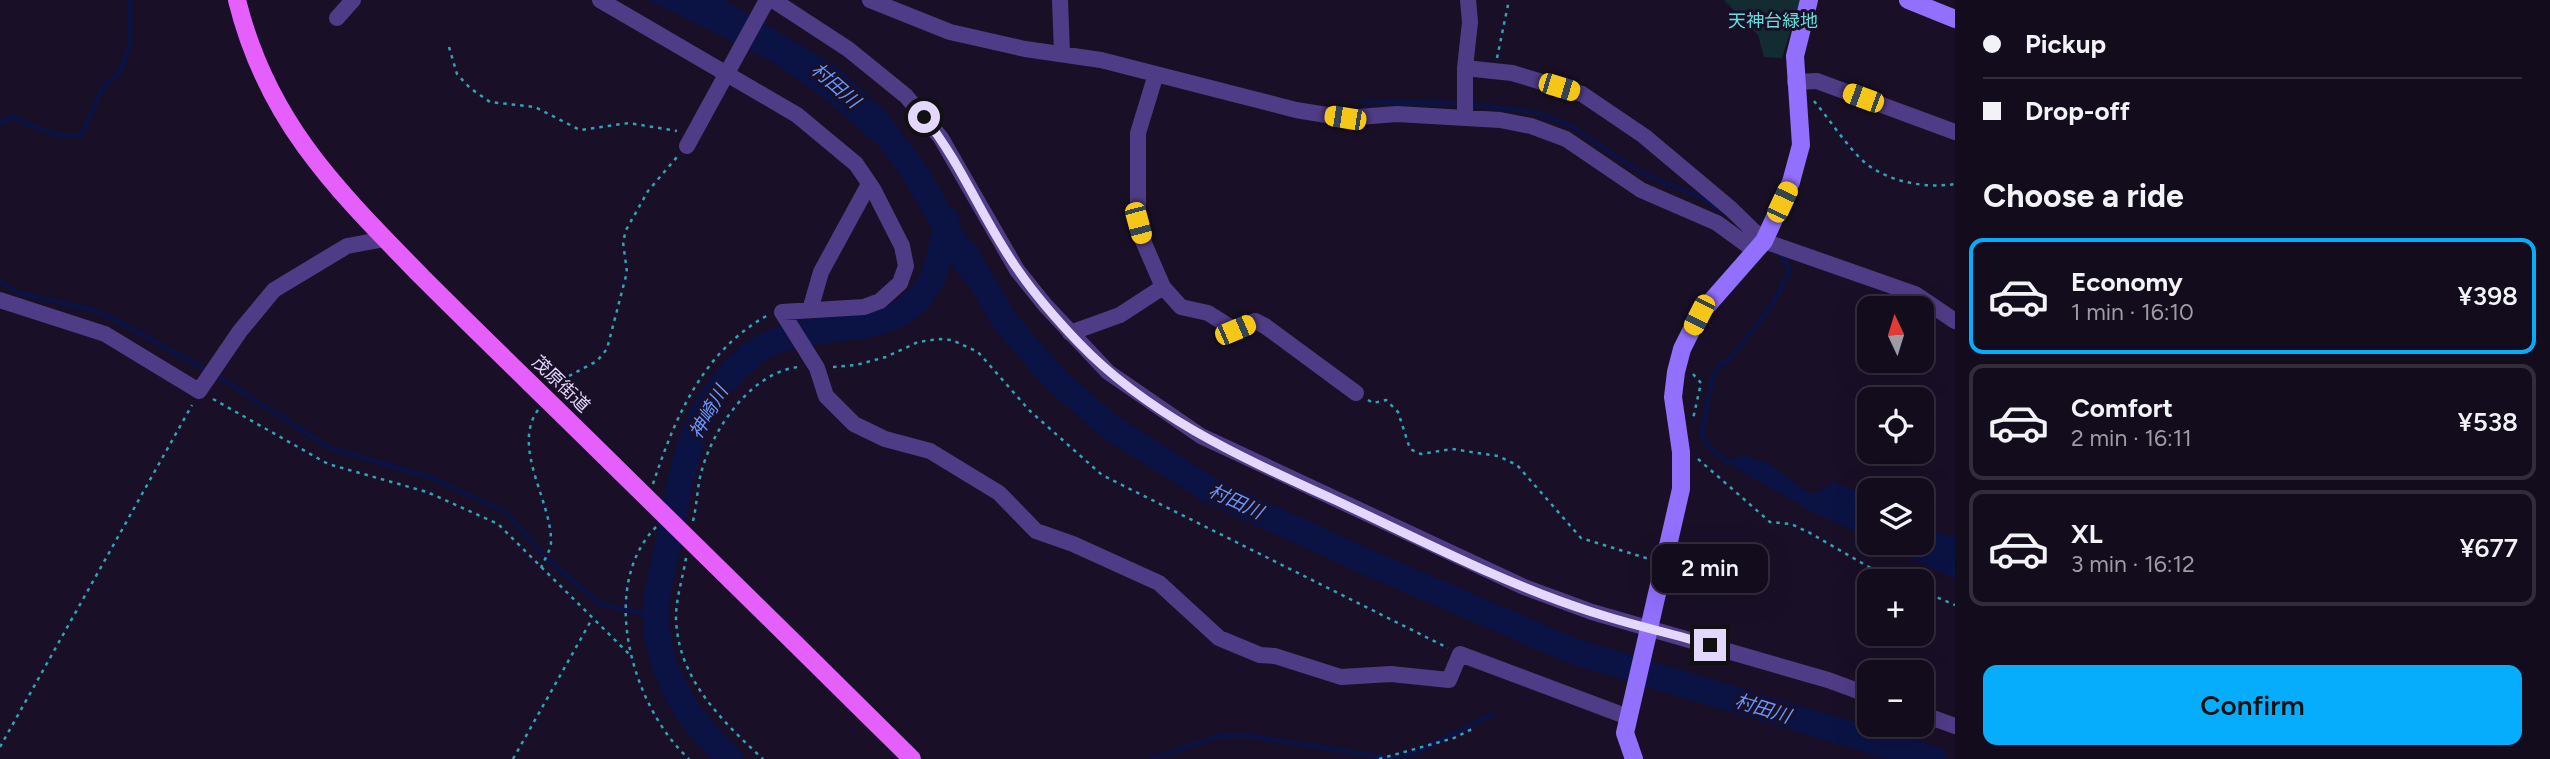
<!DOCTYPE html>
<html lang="en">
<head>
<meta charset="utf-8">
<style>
	:root { --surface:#130c1d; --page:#201a2a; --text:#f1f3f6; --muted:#9d9ba4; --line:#322c3b; --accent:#05adfc }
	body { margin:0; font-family:Figtree,"Noto Sans JP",sans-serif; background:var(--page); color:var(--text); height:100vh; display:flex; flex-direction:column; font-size:26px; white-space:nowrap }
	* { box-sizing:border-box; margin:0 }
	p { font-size:23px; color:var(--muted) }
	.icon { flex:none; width:38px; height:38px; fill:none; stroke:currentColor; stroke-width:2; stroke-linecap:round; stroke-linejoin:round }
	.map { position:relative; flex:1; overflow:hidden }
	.panel { display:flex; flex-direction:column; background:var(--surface); width:595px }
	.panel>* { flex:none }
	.hud { display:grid; align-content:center; height:154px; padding:0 28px; background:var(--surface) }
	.needle { width:46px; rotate:356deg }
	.fabs { position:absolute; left:1857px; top:296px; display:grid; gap:14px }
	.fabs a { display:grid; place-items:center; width:77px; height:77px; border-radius:14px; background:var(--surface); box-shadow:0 7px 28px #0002,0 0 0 2px var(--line); font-size:35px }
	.end { position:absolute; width:32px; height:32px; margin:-16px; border:9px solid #e4d7fe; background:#111; box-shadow:0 0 0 4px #111 }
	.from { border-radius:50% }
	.bubble { position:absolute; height:49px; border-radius:14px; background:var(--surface); box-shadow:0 7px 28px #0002,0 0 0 2px var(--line); font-size:23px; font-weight:600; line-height:49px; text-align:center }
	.car { position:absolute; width:21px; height:42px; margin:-21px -10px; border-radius:9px; box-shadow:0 0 5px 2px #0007; background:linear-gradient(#f5c518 24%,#345 0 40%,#f5c518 0 76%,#345 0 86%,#f5c518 0) }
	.hud b { display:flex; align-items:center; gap:24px; height:66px; font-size:26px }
	.hud b+b { border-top:2px solid var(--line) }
	.hud i { width:18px; height:18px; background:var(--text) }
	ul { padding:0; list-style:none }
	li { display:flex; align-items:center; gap:21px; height:116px; margin:0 14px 10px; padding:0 14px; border:4px solid var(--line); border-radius:14px }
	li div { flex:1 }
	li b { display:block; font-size:26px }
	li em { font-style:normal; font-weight:600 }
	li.current { border-color:var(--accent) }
	li>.icon { width:63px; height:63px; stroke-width:1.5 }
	h2 { padding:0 28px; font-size:32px; line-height:84px }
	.cta { display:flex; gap:14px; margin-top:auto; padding:14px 28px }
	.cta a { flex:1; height:80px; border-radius:14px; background:var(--accent); color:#111; font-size:28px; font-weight:600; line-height:80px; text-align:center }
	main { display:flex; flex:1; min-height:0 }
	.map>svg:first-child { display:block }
	.green { fill:#132c31 }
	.water { fill:#0b1345 }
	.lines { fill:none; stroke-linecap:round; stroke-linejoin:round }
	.stream { stroke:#0b1345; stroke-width:4.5 }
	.river { stroke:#0b1345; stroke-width:26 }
	.path { stroke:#31a3b8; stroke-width:2.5; stroke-dasharray:3.5 5; stroke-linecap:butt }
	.street { stroke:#4f3c86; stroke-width:16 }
	.secondary { stroke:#926ffd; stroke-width:18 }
	.primary { stroke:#e55ffd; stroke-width:18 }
	.route { stroke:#e4d7fe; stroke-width:9 }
	.labels { text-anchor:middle; stroke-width:6; stroke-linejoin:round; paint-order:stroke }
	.park-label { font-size:18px; fill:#63dfdb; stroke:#191027 }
	.street-label { font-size:18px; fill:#e4d7fe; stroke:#191027 }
	.water-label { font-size:19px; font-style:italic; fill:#6696fd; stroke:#191027 }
</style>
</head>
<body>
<main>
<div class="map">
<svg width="1955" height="759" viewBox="0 0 1955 759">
	<rect width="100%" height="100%" fill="#191027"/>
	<path class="green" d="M1724,0H1800L1782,58L1764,57L1758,35Z"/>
	<path class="water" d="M649,0H724L838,67L889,116L927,166L990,279L968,286L956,271L904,180L878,145L824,98L773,62Z
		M1743,455L1770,464L1808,493H1816L1833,482L1869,496V538L1811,511L1724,461Z
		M1922,501L1926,503L1922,521C1932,533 1941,534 1955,536V578L1877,543L1922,542Z"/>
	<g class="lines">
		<path class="stream" d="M1362,102L1461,103
			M1470,104L1535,112L1570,125L1642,173L1702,198L1721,211
			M0,124L13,116C37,130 54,136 81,136L103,87L121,71L130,43V0
			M0,281L18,293L93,310L121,323L219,377L330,448L432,478L507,513L544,556L600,604L656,616
			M1727,462L1707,445L1702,433L1712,378L1720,364L1730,359L1774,302L1790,270L1779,252
			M1151,759L1219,736H1251L1388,758L1415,753L1493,714"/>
		<path class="river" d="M965,252L1004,320L1054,378L1110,427L1210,490L1367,562L1573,651L1933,759
			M730,759C692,723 665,686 657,633C652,602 662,574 668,544C683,472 687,411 747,358C804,308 898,354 933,276C941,258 943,238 946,219"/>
		<path class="path" d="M449,47L457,74L470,88L490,102L535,107L580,130L629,123L677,131
			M1497,58L1509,0
			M1814,101C1829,119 1842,139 1858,156C1881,181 1923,189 1955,184
			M833,367L856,365L886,357L918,342L938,339L952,340L978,352L1030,411L1102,475L1448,648
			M1693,374L1701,383L1693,419
			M554,384L597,361L607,349L627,272L623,242L626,230L648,191L677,157
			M213,399L328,464L427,492L498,524L629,654
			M1368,400L1373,403L1386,400L1398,412L1410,449L1421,454L1452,449L1498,456L1517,465L1581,538L1649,559
			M538,410C511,447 552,502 551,542C551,550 544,560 541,568
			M1698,459L1770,522L1791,524L1810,533L1893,581
			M653,484C675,417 703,351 768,315
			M693,521C697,505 697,489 701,473C712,430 750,373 798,367
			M656,527C597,587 633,708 689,759
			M686,558C683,577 676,598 676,617C677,678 721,720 763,759
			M1922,591L1955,605
			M0,747L192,405
			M513,759L592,619
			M1379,759L1454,738L1474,728"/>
		<path class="street" d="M600,0L797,115L856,164L873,189L902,246L906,266L900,283L880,301L864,307L782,312L817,368L826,396L854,424L885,439L930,451L999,493L1036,531L1073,544L1159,583L1219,638L1260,655L1275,656L1341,677L1391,674L1449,680L1460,654L1628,717
			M773,0L848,49L906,96L941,138L1017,270L1045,305L1108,372L1201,436L1524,587L1592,612L1828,680L1869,695
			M870,0L950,32L1025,49L1101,60L1296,110L1345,118L1397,114L1500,120L1531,126L1566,139L1641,190L1717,223L1754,250
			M1060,0L1062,54
			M337,18L353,0
			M1465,68L1470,22L1468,0
			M1156,74L1138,133V223L1143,241L1163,287L1181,307L1208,313L1235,330L1255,321L1265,326L1356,393
			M1795,82L1817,81L1955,132
			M1465,118V68L1512,73L1582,94L1644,136L1731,209L1764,241L1915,294L1955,321
			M687,146L767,0
			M0,300L105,334L199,391L240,331L274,290L347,246L385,239
			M810,310L821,272L869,184
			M1070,333L1120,315L1163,287
			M1922,714L1955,726"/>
		<path class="secondary" d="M1908,0L1955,19
			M1634,759L1625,733L1681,489V452L1673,397L1676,372L1682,349L1699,315L1764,241L1791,182L1801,145L1795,56L1809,0"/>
		<path class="primary" d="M237,0C267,122 337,190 422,277C476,331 530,383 584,436C694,544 803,651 912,759"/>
	</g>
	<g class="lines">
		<path class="route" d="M924,117C962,164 983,221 1018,270C1036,296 1057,320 1079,343C1150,417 1243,458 1335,500C1419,539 1504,584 1592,612C1631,625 1671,633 1710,645"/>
	</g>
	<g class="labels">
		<g class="park-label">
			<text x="1773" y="27">天神台緑地</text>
		</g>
		<g class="street-label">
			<text transform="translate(561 384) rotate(44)" y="6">茂原街道</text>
		</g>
		<g class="water-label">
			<text transform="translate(836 85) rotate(41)" y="7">村田川</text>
			<text transform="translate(708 412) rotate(-60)" y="7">神崎川</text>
			<text transform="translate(1236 501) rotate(25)" y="7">村田川</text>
			<text transform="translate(1763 708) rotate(17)" y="7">村田川</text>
		</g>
	</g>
</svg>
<div class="fabs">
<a><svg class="needle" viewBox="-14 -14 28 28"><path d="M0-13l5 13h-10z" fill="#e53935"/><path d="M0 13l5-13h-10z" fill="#9d9ba4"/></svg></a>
<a><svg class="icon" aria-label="locate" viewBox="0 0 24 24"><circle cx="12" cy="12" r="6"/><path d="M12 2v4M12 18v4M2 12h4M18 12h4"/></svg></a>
<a><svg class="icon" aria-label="layers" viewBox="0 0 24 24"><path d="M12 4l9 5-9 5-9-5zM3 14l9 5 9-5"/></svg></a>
<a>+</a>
<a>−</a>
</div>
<i class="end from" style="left:924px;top:117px"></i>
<i class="end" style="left:1710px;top:645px"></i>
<div class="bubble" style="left:1652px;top:544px;width:116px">2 min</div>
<i class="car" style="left:1559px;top:87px;rotate:107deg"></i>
<i class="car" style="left:1863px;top:98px;rotate:290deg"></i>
<i class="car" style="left:1345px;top:118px;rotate:279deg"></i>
<i class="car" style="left:1782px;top:202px;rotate:25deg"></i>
<i class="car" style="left:1138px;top:223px;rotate:165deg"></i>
<i class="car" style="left:1699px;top:315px;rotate:207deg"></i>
<i class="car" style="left:1235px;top:330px;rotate:67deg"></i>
</div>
<section class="panel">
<div class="hud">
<b><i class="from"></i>Pickup</b>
<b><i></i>Drop-off</b>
</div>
<h2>Choose a ride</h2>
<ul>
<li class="current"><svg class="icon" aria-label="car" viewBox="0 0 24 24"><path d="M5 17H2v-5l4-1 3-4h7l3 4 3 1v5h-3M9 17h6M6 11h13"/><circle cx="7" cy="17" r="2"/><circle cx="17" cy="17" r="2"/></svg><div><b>Economy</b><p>1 min · 16:10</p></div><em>¥398</em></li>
<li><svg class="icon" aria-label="car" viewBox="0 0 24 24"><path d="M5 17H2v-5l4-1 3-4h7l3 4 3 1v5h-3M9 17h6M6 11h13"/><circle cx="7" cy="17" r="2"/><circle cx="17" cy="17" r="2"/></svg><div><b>Comfort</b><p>2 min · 16:11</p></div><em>¥538</em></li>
<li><svg class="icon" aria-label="car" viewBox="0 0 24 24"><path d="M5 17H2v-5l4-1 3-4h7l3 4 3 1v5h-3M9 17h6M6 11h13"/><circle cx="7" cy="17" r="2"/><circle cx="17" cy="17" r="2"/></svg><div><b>XL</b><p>3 min · 16:12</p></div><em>¥677</em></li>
</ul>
<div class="cta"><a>Confirm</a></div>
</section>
</main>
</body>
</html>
